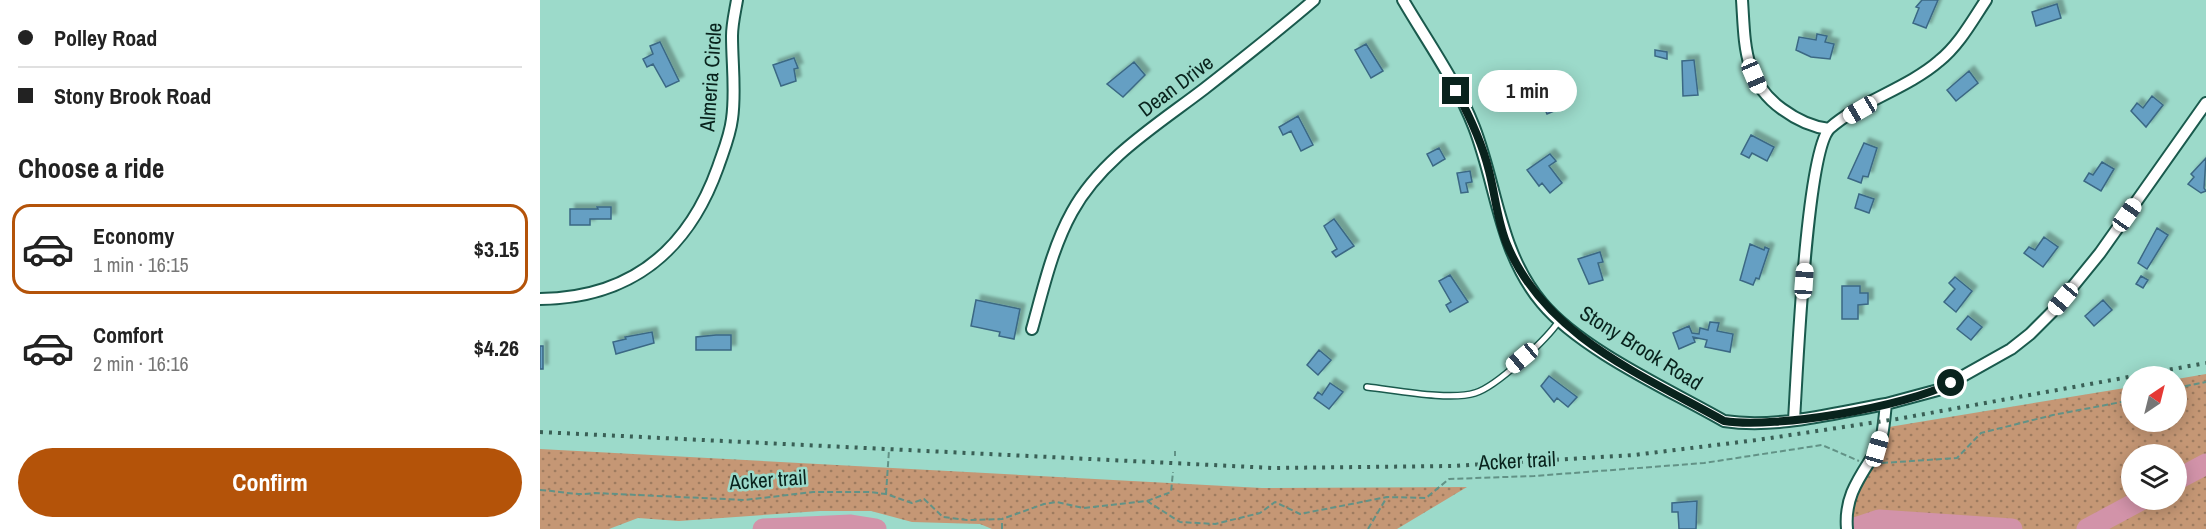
<!DOCTYPE html>
<html lang="en">
<head>
<meta charset="utf-8">
<style>
	:root { --surface:#fff; --page:#f2f2f2; --text:#222; --muted:#767676; --line:#e0e0e0; --accent:#b45309 }
	body { margin:0; font-family:"Archivo Narrow",sans-serif; background:var(--page); color:var(--text); height:100vh; display:flex; flex-direction:column; font-size:22px; white-space:nowrap }
	* { box-sizing:border-box; margin:0 }
	p { font-size:20px; color:var(--muted) }
	.icon { flex:none; width:33px; height:33px; fill:none; stroke:currentColor; stroke-width:2; stroke-linecap:round; stroke-linejoin:round }
	.map { position:relative; flex:1; overflow:hidden }
	.panel { display:flex; flex-direction:column; background:var(--surface); width:540px }
	.panel>* { flex:none }
	.guide { display:grid; align-content:center; height:132px; padding:0 18px; background:var(--surface) }
	.needle { width:39px; rotate:35deg }
	.controls { position:absolute; left:1581px; top:366px; display:grid; gap:12px }
	.controls a { display:grid; place-items:center; width:66px; height:66px; border-radius:50%; background:var(--surface); box-shadow:0 3px 15px #0003; font-size:30px }
	.end { position:absolute; width:27px; height:27px; margin:-14px; border:8px solid #09231d; background:#fff; box-shadow:0 0 0 3px #fff }
	.from { border-radius:50% }
	.bubble { position:absolute; height:42px; border-radius:21px; background:var(--surface); box-shadow:0 3px 15px #0003; font-size:20px; font-weight:800; line-height:42px; text-align:center }
	.car { position:absolute; width:18px; height:36px; margin:-18px -9px; border-radius:8px; box-shadow:0 0 4px 2px #0007; background:linear-gradient(#fff 24%,#345 0 40%,#fff 0 76%,#345 0 86%,#fff 0) }
	.guide b { display:flex; align-items:center; gap:21px; height:57px; font-size:22px }
	.guide b+b { border-top:2px solid var(--line) }
	.guide i { width:15px; height:15px; background:var(--text) }
	ul { padding:0; list-style:none }
	li { display:flex; align-items:center; gap:18px; height:90px; margin:0 12px 9px; padding:0 6px; border:3px solid transparent; border-radius:18px }
	li div { flex:1 }
	li b { display:block; font-size:22px }
	li em { font-style:normal; font-weight:800 }
	li.on { border-color:var(--accent) }
	li>.icon { width:54px; height:54px; stroke-width:1.5 }
	h2 { padding:0 18px; font-size:27px; line-height:72px }
	.cta { display:flex; gap:12px; margin-top:auto; padding:12px 18px }
	.cta a { flex:1; height:69px; border-radius:36px; background:var(--accent); color:#fff; font-size:24px; font-weight:800; line-height:69px; text-align:center }
	main { display:flex; flex:1; min-height:0 }
	.map>svg:first-child { display:block }
	.park { fill:url(#park-dots); fill-rule:evenodd }
	.lines { fill:none; stroke-linecap:round; stroke-linejoin:round }
	.river { stroke:#d293a9; stroke-width:21 }
	.building { fill:#659fc3; stroke:#3b6884; stroke-width:1.5; filter:url(#shadow) }
	.lane-casing { stroke:#1a5a4d; stroke-width:8 }
	.street-casing { stroke:#1a5a4d; stroke-width:14 }
	.path { stroke:#629286; stroke-width:2; stroke-dasharray:6 3; stroke-linecap:butt }
	.lane { stroke:#fff; stroke-width:5 }
	.street { stroke:#fff; stroke-width:10 }
	.rail { stroke:#3a6056; stroke-width:4; stroke-dasharray:3 6; stroke-linecap:butt }
	.route { stroke:#09231d; stroke-width:8 }
	.labels { text-anchor:middle; stroke-width:5; stroke-linejoin:round; paint-order:stroke }
	.street-label { font-size:21px; fill:#09231d; stroke:#9cdaca }
</style>
</head>
<body>
<main>
<section class="panel">
<div class="guide">
<b><i class="from"></i>Polley Road</b>
<b><i></i>Stony Brook Road</b>
</div>
<h2>Choose a ride</h2>
<ul>
<li class="on"><svg class="icon" aria-label="car" viewBox="0 0 24 24"><path d="M5 17H2v-5l4-1 3-4h7l3 4 3 1v5h-3M9 17h6M6 11h13"/><circle cx="7" cy="17" r="2"/><circle cx="17" cy="17" r="2"/></svg><div><b>Economy</b><p>1 min · 16:15</p></div><em>$3.15</em></li>
<li><svg class="icon" aria-label="car" viewBox="0 0 24 24"><path d="M5 17H2v-5l4-1 3-4h7l3 4 3 1v5h-3M9 17h6M6 11h13"/><circle cx="7" cy="17" r="2"/><circle cx="17" cy="17" r="2"/></svg><div><b>Comfort</b><p>2 min · 16:16</p></div><em>$4.26</em></li>
</ul>
<div class="cta"><a>Confirm</a></div>
</section>
<div class="map">
<svg width="1666" height="529" viewBox="0 0 1666 529">
	<defs>
		<pattern id="park-dots" width="8" height="8" patternUnits="userSpaceOnUse" patternTransform="scale(1.5)"><rect width="8" height="8" fill="#c59775"/><path d="M2 2h.1M6 6h.1" fill="none" stroke="#9e7b5f" stroke-width="1.8" stroke-linecap="round"/></pattern>
		<filter id="shadow"><feDropShadow dx="5" dy="-5" stdDeviation="1.5" flood-color="#0004"/></filter>
	</defs>
	<rect width="100%" height="100%" fill="#9cdaca"/>
	<path class="park" d="M1666,374V529H1567V518L1547,529H1472L1306,517L1343,428L1591,387L1592,422H1636L1637,379ZM1592,454H1636V500H1592Z
		M0,449L722,488L927,487L857,529H452L440,524L372,522L331,511H280L139,521L98,518L69,529H0Z"/>
	<g class="lines">
		<path class="river" d="M1636,480L1666,464
			M223,529L311,525L336,529
			M1312,529L1339,520L1472,529
			M1547,529L1601,500"/>
	</g>
	<path class="building" d="M1382,0H1398L1386,28L1373,23L1379,8L1376,7Z
		M1517,4L1521,18L1496,26L1492,12Z
		M1277,34L1287,36L1285,42L1294,44L1290,59L1271,57L1256,50L1259,37L1276,40Z
		M120,42L139,81L126,87L113,64L107,67L103,59L113,54L110,46Z
		M826,44L843,71L831,78L815,50Z
		M1115,50L1127,52V59L1115,56Z
		M254,58L258,68L254,69L256,81L241,86L233,65Z
		M1154,60L1158,95L1143,96L1142,61Z
		M594,62L605,75L583,97L567,84Z
		M1429,71L1438,83L1416,101L1407,90Z
		M984,77L989,88L1002,82L1006,91L1012,88L1021,108L1007,114L1002,103L984,105L974,82Z
		M1612,96L1623,105L1606,127L1591,111L1597,103L1603,108Z
		M758,116L773,145L761,151L751,131L743,135L739,127Z
		M1211,135L1234,147L1227,161L1212,153L1209,158L1201,154Z
		M1324,143L1337,148L1328,177L1323,176L1321,183L1308,178Z
		M899,148L905,159L893,166L887,154Z
		M1010,154L1016,161L1009,166L1022,183L1010,193L1002,183L999,186L987,170Z
		M1666,158L1664,188L1666,191L1661,193L1648,184L1654,177L1651,174Z
		M1562,162L1574,169L1561,191L1544,181L1549,173L1553,175Z
		M930,171L932,182L926,183L928,192L921,193L917,173Z
		M1319,194L1334,199L1329,213L1315,208Z
		M57,207H71V219H50V225H30V209H58Z
		M794,219L814,246L796,257L792,252L797,249L784,226Z
		M1617,228L1628,235L1607,269L1598,263Z
		M1504,237L1518,247L1503,267L1484,253L1489,247L1495,250Z
		M1210,244L1224,250L1225,247L1229,249L1219,279L1216,278L1213,285L1200,280Z
		M1060,252L1063,262L1058,263L1063,280L1049,284L1038,259Z
		M910,275L928,302L910,312L906,305L911,302L899,281Z
		M1601,276L1608,280L1603,288L1596,284Z
		M1415,277L1432,291L1416,312L1404,302L1415,289L1409,283Z
		M1302,286H1320V293H1328V304L1318,305V319H1302Z
		M436,300L480,309L474,339L459,336L460,332L431,326Z
		M1563,300L1572,310L1554,326L1545,316Z
		M1428,316L1442,327L1431,340L1417,329Z
		M1170,322L1179,323L1177,331L1193,334L1190,352L1165,347L1167,340L1153,337L1155,342L1139,349L1133,333L1149,326L1152,333L1159,334L1160,328L1168,330Z
		M112,332L114,343L76,354L73,342L86,339L85,337Z
		M176,335H191V350H156V337Z
		M0,346H3V369H0Z
		M779,350L791,360L778,375L767,365Z
		M1009,376L1037,397L1028,407L1017,398L1014,402L1001,386Z
		M790,383L803,392L789,409L774,398L778,392L782,395Z
		M1157,501L1156,529H1139L1138,512H1132V503Z"/>
	<g class="lines">
		<g class="lane-casing">
			<path id="lane" d="M827,387C855,390 910,401 935,393C956,387 1006,340 1019,321"/>
		</g>
		<g class="street-casing">
			<path id="street" d="M863,0C887,41 917,83 934,127C957,186 959,252 1002,303C1041,350 1130,390 1184,421C1237,429 1294,413 1346,404C1344,419 1344,438 1336,451C1320,477 1304,496 1307,529
				M1202,0C1205,44 1203,81 1242,109C1257,120 1271,127 1289,129
				M0,299C90,298 148,251 178,167C183,152 190,136 192,119C196,92 192,64 192,36C192,24 195,12 197,0
				M492,329C503,290 512,248 532,212C561,159 617,125 664,89C701,60 738,31 774,0
				M1346,404L1398,390L1471,349L1490,334L1512,312L1560,253L1666,103
				M1254,420C1257,375 1266,151 1290,128C1319,102 1368,88 1399,61C1419,45 1432,21 1446,0"/>
		</g>
		<path class="path" d="M1636,388L1666,382
			M635,456V451
			M1342,463L1417,458L1441,433L1513,415L1592,400
			M0,490C19,491 36,496 55,493L205,500L273,492H329L346,494L372,503L384,499L403,517L427,520L462,519L504,504L517,502L543,508L607,501L640,522L675,524L720,513L735,502L760,514L847,497L886,498L909,479L994,476L1164,463L1282,445L1319,461
			M346,494L349,450
			M607,501L631,492L633,472
			M462,529V519
			M828,529L847,497"/>
		<use href="#lane" class="lane"/>
		<use href="#street" class="street"/>
		<path class="rail" d="M0,432L733,468L912,466L1094,455L1217,440L1357,419L1666,363"/>
	</g>
	<g class="lines">
		<path class="route" d="M916,91C930,117 942,142 949,171C955,194 957,219 966,242C1003,335 1102,375 1184,421C1235,429 1365,407 1411,383"/>
	</g>
	<g class="labels">
		<g class="street-label">
			<text transform="translate(171 77) rotate(-86)" y="7">Almeria Circle</text>
			<text transform="translate(636 86) rotate(-37)" y="7">Dean Drive</text>
			<text transform="translate(1101 348) rotate(32)" y="7">Stony Brook Road</text>
			<text transform="translate(977 461) rotate(-3)" y="7">Acker trail</text>
			<text transform="translate(228 480) rotate(-4)" y="7">Acker trail</text>
		</g>
	</g>
</svg>
<div class="controls">
<a><svg class="needle" viewBox="-14 -14 28 28"><path d="M0-13l5 13h-10z" fill="#e53935"/><path d="M0 13l5-13h-10z" fill="#767676"/></svg></a>
<a><svg class="icon" aria-label="layers" viewBox="0 0 24 24"><path d="M12 4l9 5-9 5-9-5zM3 14l9 5 9-5"/></svg></a>
</div>
<i class="end from" style="left:1411px;top:383px"></i>
<i class="end" style="left:916px;top:91px"></i>
<div class="bubble" style="left:938px;top:70px;width:99px">1 min</div>
<i class="car" style="left:1214px;top:76px;rotate:157deg"></i>
<i class="car" style="left:1320px;top:110px;rotate:240deg"></i>
<i class="car" style="left:1587px;top:215px;rotate:35deg"></i>
<i class="car" style="left:1264px;top:281px;rotate:4deg"></i>
<i class="car" style="left:1523px;top:299px;rotate:220deg"></i>
<i class="car" style="left:982px;top:358px;rotate:230deg"></i>
<i class="car" style="left:1337px;top:449px;rotate:16deg"></i>
</div>
</main>
</body>
</html>
